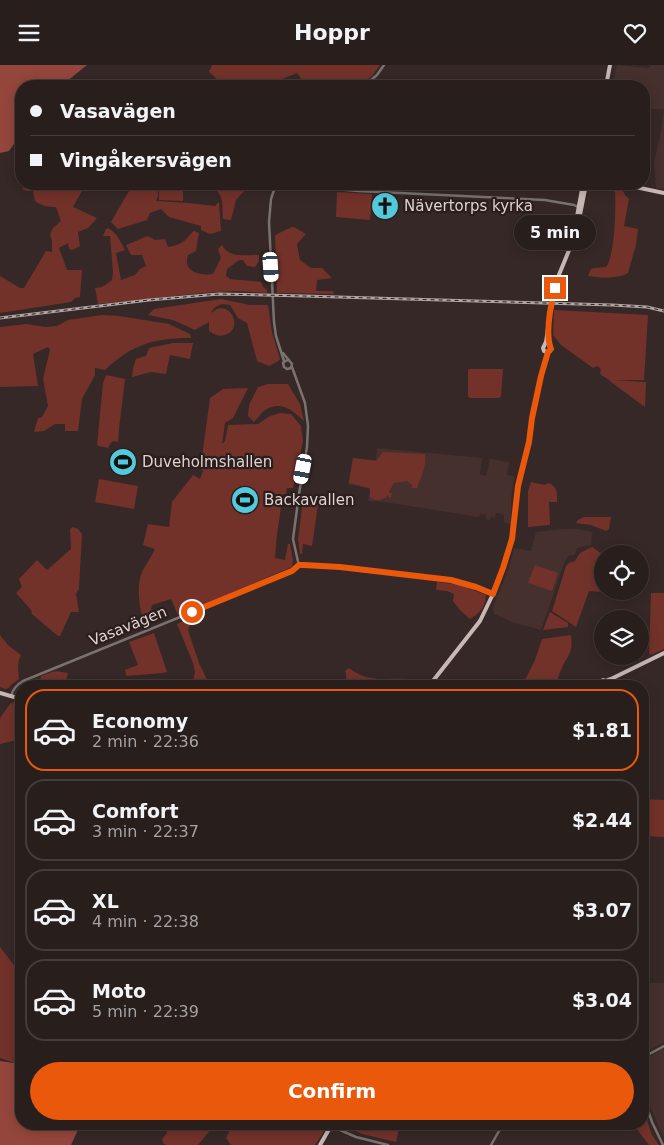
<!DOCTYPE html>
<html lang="en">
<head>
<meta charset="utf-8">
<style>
	:root { --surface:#281e1c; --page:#302725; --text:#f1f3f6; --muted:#a5a2a3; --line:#443c3b; --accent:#ea580c }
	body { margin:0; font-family:"DejaVu Sans",sans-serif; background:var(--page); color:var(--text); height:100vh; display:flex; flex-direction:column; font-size:19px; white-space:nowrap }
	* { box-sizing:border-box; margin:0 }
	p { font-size:16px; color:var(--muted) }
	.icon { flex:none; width:28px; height:28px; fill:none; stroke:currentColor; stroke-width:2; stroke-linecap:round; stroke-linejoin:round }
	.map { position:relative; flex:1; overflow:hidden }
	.side { position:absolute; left:15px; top:615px; width:634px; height:450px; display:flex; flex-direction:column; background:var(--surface); border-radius:20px; box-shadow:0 2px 12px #0003,0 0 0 1px var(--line) }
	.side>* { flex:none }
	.banner { position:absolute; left:15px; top:15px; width:635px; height:110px; border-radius:20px; box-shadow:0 2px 12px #0003,0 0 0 1px var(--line); display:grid; align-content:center; height:110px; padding:0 15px; background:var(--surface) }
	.tools { position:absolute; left:594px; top:480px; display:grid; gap:10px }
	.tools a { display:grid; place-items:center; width:55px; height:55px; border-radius:50%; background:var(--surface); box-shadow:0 2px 12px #0003,0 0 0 1px var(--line); font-size:25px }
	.end { position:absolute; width:22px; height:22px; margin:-11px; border:6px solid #ea580c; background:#fff; box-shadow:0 0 0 2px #fff }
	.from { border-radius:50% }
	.bubble { position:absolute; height:35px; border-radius:18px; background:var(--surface); box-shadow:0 2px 12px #0003,0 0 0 1px var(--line); font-size:16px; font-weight:600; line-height:35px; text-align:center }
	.car { position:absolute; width:15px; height:30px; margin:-15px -8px; border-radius:6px; box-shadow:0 0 4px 1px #0007; background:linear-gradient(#fff 24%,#345 0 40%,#fff 0 76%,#345 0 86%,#fff 0) }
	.banner b { display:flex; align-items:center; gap:18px; height:48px; font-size:19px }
	.banner b+b { border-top:1px solid var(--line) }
	.banner i { width:12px; height:12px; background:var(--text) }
	ul { padding:9px 0 0; list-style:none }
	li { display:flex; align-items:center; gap:15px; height:82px; margin:0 10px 8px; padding:0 5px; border:2px solid var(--line); border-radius:20px }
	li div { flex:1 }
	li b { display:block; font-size:19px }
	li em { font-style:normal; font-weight:600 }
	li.on { border-color:var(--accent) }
	li>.icon { width:45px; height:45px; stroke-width:1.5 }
	.cta { display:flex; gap:10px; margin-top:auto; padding:10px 15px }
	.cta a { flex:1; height:58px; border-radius:30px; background:var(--accent); color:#fff; font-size:20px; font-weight:600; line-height:58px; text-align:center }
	header { display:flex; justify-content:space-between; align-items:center; height:65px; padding:0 15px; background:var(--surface); font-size:22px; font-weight:600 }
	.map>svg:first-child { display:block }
	.built { fill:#45302d }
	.green { fill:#72322a }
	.water { fill:#94463c }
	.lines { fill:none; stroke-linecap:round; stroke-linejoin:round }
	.stream { stroke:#94463c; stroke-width:1 }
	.minor { stroke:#7a7271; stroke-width:2.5 }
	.major { stroke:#c8b8b5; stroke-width:4 }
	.rail-casing { stroke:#b0a5a4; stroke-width:3 }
	.rail { stroke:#2c1e1c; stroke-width:1; stroke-dasharray:4; stroke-linecap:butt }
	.route { stroke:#ea580c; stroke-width:6 }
	.labels { text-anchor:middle; stroke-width:4.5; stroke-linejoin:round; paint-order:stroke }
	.poi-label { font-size:15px; fill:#ddd3d2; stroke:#2c1e1c; text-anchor:start }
	.street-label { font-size:15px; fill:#ddd3d2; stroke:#2c1e1c }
</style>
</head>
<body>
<header><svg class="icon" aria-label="menu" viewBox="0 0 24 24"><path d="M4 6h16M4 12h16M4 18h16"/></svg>Hoppr<svg class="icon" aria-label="heart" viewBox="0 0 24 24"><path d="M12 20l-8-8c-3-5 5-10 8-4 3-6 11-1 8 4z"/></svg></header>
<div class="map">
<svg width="664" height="1080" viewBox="0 0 664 1080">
	<rect width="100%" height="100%" fill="#362826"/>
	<path class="built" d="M617,0L649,3L651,0H664V124L656,123L654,98L661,67L664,44H650L644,71V21H612Z
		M377,383L482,393L480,409L486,411L490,394L509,397L507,410L514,411L511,435V459L504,458V450L502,449L496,448L495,453L491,452L490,455L486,454V449H480L479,452L384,437L368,436L370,424L348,419L353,393L376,395Z
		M562,464H578L592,467L591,480L577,483L575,490L568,491L564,498L541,565L512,557L494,549L493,542L508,506L514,483L531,486L536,467Z
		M642,917L650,918H664V977L643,989Z
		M664,983V1074L648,1037L642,1010L643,996Z"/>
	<path class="green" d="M212,0H380L372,11L359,21H307L297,8L265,21H232L220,17L209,7Z
		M26,119H61L62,122L77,120L83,124L73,142L97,153L88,163L78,167L80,181L72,185L69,184L68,178L59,183L67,205H82L80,232L75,233L71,237L0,248V211L20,223H24L46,186L52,187V176L50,169L53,163L61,156L56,142C48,142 42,141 35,136L33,126H27L22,124Z
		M133,119H158V131L156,136L188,138L215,141L219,137L221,166L210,169L201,165V161L169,152L161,144L150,148L147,155L118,164L111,157Z
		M159,119H183V136L159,135Z
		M209,119H246L247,123L236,135L231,155L223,154C222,136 225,131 209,119Z
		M608,119L621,122L625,130L629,134L624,161L638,164L636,180L628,208C617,214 601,213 588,211L591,204L594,203L606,202C615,191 616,142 615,127L609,122Z
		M337,127L372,129L370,155L336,152Z
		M292,162H294L306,169L297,179L300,195L311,203H322L332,213L317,215L316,226H333L334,229L277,228L275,171L277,169Z
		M108,163C117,168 120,176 125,185L116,188L121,215L135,210L140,204L146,201L142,190H131L126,180L148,171L155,175L165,174L168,182C175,181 184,178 188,172C190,170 192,167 194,166L199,168L196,186L188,190C182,207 201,211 213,209L221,193L218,184L222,180C228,193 246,190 259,190V196L255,202L247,201L243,195H239L227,204L226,211L230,214L261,217L263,222L267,225V228L235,226L203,228L98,239L95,223L102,222L112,215L113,207L110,171H103L106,164Z
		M522,168H540V172L552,173V182L521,181Z
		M221,234L250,240H268L272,267L280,294L277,297L269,301L257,296L247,258L238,253L230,240C221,238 215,240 211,248C213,247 215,245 217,244C233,238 243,266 224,270C218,272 214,269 209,266V257L195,265L173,255L148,250L154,244Z
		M554,245L648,250L644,315H613L646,317L645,342L611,317L609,315L600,309L601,305L599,302L596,301L593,303L561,280L553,270Z
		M102,250L119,251L169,259L190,269L191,273C155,273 132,279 105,305L95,303V310L82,334L78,366H65V359H55L44,366L34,367L38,353L42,352L48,341L43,314L50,285L48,282L33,289L38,321L0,322V262L26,259L46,262L57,261L68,255Z
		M173,278H193L190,294L170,290L166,309L151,307L132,312L133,303L136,294L146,291L149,283Z
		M470,304H503L501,331L499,333H470L468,331V305Z
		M106,310L125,314L119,364L118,377C112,375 110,378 108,383L99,381L97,380L103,318Z
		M268,319H288L300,339L304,356C293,345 280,335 265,345C261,348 258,353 254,357L248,351L249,340L258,322Z
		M248,323L233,353L225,358L222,379L225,376L228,360L258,359L270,351L280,348L291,349L301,361L303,376L293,423H287L286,429H283L277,469L275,493L285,495L288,479H290L293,495L292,502L178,550L171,534L152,540L150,550L142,552C139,538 136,518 143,505C148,496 151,493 155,484L143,480L148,459L169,462L172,437L193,410L200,414L203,406L198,402L200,397L210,403L211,394L202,392L210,333L223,324Z
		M383,387L425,389C427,401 421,412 417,423H412V420L407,416L394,418C393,421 389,425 389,428H392L391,433L389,432L388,430C384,436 375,437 370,432V423L349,418L353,393L376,396Z
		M99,414L138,421L134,444L95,437Z
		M531,417L545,420L548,418C558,421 557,428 557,437H549L550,460L528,462V426Z
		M304,429L315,431L314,439L318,440L312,481L303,479L302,489H300L298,474Z
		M584,452H611L609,464L606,466L591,460L576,458L578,455Z
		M73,462L78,464L82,469L79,524L76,529L79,547H71L60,571H58L32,549L31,545L16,528L22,522L19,514L37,495L47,505L71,484L70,464Z
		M592,482L602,489L603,527L589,526L576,562L552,546L566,501L569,498L575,496L580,488Z
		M535,500L558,508L552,526L528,518Z
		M437,517L461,520L486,530C485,543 480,548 470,554L460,545L453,536L454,529L447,526L436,525Z
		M651,528H664V584L651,590L649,588Z
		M550,547L568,558V562L543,565Z
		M194,551L188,565L199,598L209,619L208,621H192L195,607L193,598L177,559Z
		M154,568L167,607L163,608L126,611L125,605L138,600L129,577Z
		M0,570L8,580L21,590C17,597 18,606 19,614L11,620L9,623L5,624L0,622Z
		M571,570C573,591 568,588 561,605C558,610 558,616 557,621H522L535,595L542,574Z
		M349,603C368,618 385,613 407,614L409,617V621H341C345,616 348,613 345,606Z
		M55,606L68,608L65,621H39L41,611Z
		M14,637L21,639V669L16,675L0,679V653L10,639Z
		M642,734L664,735V772L643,771Z
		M0,882L21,909V1000L0,993Z
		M643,1043L652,1070L659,1080H649L633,1059H642Z
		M159,1059H212L208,1068L198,1080H166L163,1078L162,1074L167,1068L166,1064Z
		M225,1059H329L315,1080H231L226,1073L229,1067Z
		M340,1059H400L396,1077L362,1069Z"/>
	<path class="water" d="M0,0H87L61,21H21V69L9,86L0,88Z
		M0,996L14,998L21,1001V1059H75L77,1067L71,1080H0Z"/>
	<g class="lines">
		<path class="stream" d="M14,998L21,992"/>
		<path class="minor" d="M364,21L377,10L384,0
			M276,119L271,134L269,157L274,257L276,271L284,296
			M324,119L335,124L358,126L545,135L574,140L578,142
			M283,288L292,299L291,303L287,304L284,302L283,298L285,296L289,295
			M292,302L305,338L308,361L307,382L299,429L293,474L299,501
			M11,631C13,624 16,620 23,616L288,508L295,504L299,501L304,500L340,502L451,515L476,522L493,529
			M642,993L664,981
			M642,1027L652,1057L663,1080
			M331,1061L356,1072L388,1080
			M491,1080L503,1059"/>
		<path class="major" d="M606,21L610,0
			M621,119L664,128
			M577,165L586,119
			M549,263L548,277L551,283L550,286L547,287L544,286L543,283L546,277L553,229L556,217L572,178L583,119
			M605,616L613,613L664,588
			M429,621L480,556L493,529L503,503L512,475L518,421L529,377L532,353L541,311L548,287
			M597,621L603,615L606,617V620
			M0,628L21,634
			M320,1080L332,1059"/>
		<g class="rail-casing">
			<path id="rail" d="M0,253L149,235L219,229L304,231L612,240L647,242L664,246"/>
		</g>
		<use href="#rail" class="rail"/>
	</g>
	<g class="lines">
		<path class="route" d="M192,547L292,506L299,500H304L340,502L451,515L476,522L493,529L503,503L512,474L518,421L529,377L532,353L541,311L548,287L551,284C545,269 551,239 555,223"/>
	</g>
	<defs>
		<g id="church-disc" transform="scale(1.4375)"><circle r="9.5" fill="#53cadc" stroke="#2c1e1c"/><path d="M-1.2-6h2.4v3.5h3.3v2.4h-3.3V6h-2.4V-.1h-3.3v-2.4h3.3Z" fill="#111"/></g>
		<g id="stadium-disc" transform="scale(1.4375)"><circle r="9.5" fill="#53cadc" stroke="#2c1e1c"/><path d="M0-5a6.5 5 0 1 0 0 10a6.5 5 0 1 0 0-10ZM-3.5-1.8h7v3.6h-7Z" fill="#111"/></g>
	</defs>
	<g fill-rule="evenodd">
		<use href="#church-disc" x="385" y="141"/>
		<use href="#stadium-disc" x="123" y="397"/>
		<use href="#stadium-disc" x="245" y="435"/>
	</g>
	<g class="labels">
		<g class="poi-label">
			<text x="404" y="146">Nävertorps kyrka</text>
			<text x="142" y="402">Duveholmshallen</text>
			<text x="264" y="440">Backavallen</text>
		</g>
		<g class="street-label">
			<text transform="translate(128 561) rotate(-22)" y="5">Vasavägen</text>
		</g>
	</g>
</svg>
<div class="tools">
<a><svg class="icon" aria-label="locate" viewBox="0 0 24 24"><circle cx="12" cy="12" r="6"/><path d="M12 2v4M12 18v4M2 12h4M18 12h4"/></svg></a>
<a><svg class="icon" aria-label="layers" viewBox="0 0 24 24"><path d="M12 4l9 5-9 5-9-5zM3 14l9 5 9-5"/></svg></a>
</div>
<i class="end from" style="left:192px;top:547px"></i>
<i class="end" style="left:555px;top:223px"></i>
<div class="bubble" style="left:514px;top:150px;width:82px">5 min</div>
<i class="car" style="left:271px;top:202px;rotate:176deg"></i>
<i class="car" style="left:303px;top:404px;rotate:191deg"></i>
<div class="banner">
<b><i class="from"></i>Vasavägen</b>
<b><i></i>Vingåkersvägen</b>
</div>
<section class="side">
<ul>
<li class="on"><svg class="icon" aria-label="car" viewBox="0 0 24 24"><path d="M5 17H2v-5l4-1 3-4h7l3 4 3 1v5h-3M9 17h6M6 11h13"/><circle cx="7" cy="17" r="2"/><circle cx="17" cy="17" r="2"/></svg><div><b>Economy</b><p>2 min · 22:36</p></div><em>$1.81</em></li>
<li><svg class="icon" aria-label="car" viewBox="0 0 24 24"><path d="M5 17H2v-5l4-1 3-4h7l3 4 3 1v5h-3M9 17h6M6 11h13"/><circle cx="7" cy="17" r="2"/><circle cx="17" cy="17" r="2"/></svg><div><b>Comfort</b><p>3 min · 22:37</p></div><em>$2.44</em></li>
<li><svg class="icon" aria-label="car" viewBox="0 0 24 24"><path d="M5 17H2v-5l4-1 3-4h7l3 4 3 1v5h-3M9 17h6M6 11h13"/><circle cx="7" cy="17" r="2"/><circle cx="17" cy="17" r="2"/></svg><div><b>XL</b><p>4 min · 22:38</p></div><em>$3.07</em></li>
<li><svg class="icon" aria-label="car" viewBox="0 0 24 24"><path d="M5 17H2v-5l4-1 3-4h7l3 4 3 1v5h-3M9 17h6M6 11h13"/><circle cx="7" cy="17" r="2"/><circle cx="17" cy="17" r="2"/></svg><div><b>Moto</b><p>5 min · 22:39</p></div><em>$3.04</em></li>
</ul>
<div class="cta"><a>Confirm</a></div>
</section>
</div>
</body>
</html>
